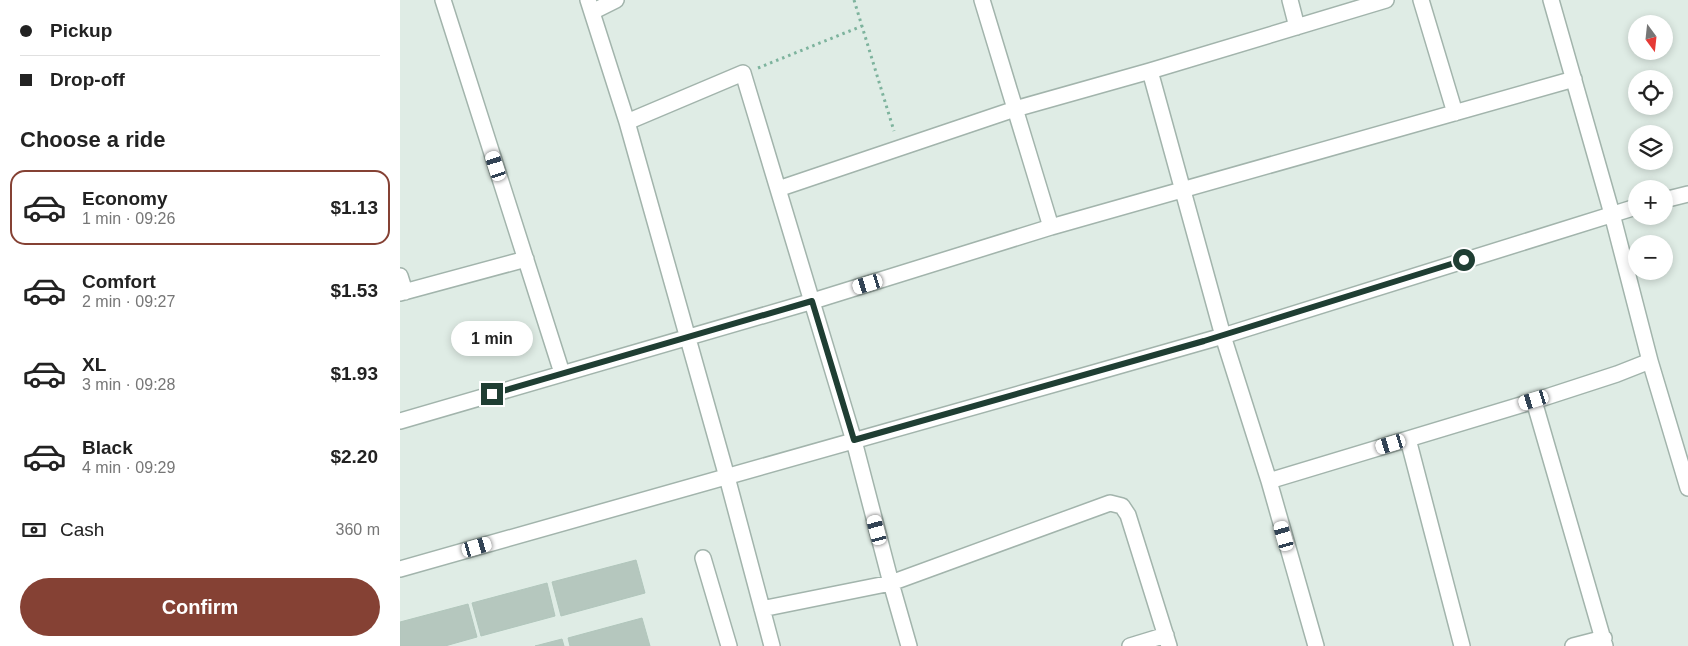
<!DOCTYPE html>
<html lang="en">
<head>
<meta charset="utf-8">
<style>
	:root { --surface:#fff; --page:#f2f2f2; --text:#222; --muted:#767676; --line:#e0e0e0; --accent:#854134 }
	body { margin:0; font-family:Arial,sans-serif; background:var(--page); color:var(--text); height:100vh; display:flex; flex-direction:column; font-size:19px; white-space:nowrap }
	* { box-sizing:border-box; margin:0 }
	p { font-size:16px; color:var(--muted) }
	.icon { flex:none; width:28px; height:28px; fill:none; stroke:currentColor; stroke-width:2; stroke-linecap:round; stroke-linejoin:round }
	.map { position:relative; flex:1; overflow:hidden }
	.sheet { display:flex; flex-direction:column; background:var(--surface); width:400px }
	.sheet>* { flex:none }
	.banner { display:grid; align-content:center; height:110px; padding:0 20px; background:var(--surface) }
	.needle { width:32px; rotate:165deg }
	.tools { position:absolute; left:1228px; top:15px; display:grid; gap:10px }
	.tools a { display:grid; place-items:center; width:45px; height:45px; border-radius:50%; background:var(--surface); box-shadow:0 2px 8px #0003; font-size:25px }
	.end { position:absolute; width:22px; height:22px; margin:-11px; border:6px solid #1f3e33; background:#fff; box-shadow:0 0 0 2px #fff }
	.from { border-radius:50% }
	.bubble { position:absolute; height:35px; border-radius:18px; background:var(--surface); box-shadow:0 2px 8px #0003; font-size:16px; font-weight:700; line-height:35px; text-align:center }
	.car { position:absolute; width:15px; height:30px; margin:-15px -8px; border-radius:6px; box-shadow:0 0 4px 1px #0007; background:linear-gradient(#fff 24%,#345 0 40%,#fff 0 76%,#345 0 86%,#fff 0) }
	.banner b { display:flex; align-items:center; gap:18px; height:48px; font-size:19px }
	.banner b+b { border-top:1px solid var(--line) }
	.banner i { width:12px; height:12px; background:var(--text) }
	ul { padding:0; list-style:none }
	li { display:flex; align-items:center; gap:15px; height:75px; margin:0 10px 8px; padding:0 10px; border:2px solid transparent; border-radius:15px }
	li div { flex:1 }
	li b { display:block; font-size:19px }
	li em { font-style:normal; font-weight:700 }
	li.on { border-color:var(--accent) }
	li>.icon { width:45px; height:45px; stroke-width:1.5 }
	h2 { padding:0 20px; font-size:22px; line-height:60px }
	.pay { display:flex; align-items:center; gap:12px; height:55px; padding:0 20px; font-size:19px }
	.pay p { margin-inline-start:auto }
	.primary-button { display:flex; gap:10px; margin-top:auto; padding:10px 20px }
	.primary-button a { flex:1; height:58px; border-radius:30px; background:var(--accent); color:#fff; font-size:20px; font-weight:700; line-height:58px; text-align:center }
	main { display:flex; flex:1; min-height:0 }
	.map>svg:first-child { display:block }
	.building { fill:#b5c7be; stroke:#b1c6bc }
	.lines { fill:none; stroke-linecap:round; stroke-linejoin:round }
	.minor-casing { stroke:#a2b4ac; stroke-width:18 }
	.path { stroke:#7db39d; stroke-width:3; stroke-dasharray:2.5 4; stroke-linecap:butt }
	.minor { stroke:#fff; stroke-width:15 }
	.route { stroke:#1f3e33; stroke-width:6 }
</style>
</head>
<body>
<main>
<section class="sheet">
<div class="banner">
<b><i class="from"></i>Pickup</b>
<b><i></i>Drop-off</b>
</div>
<h2>Choose a ride</h2>
<ul>
<li class="on"><svg class="icon" aria-label="car" viewBox="0 0 24 24"><path d="M5 17H2v-5l4-1 3-4h7l3 4 3 1v5h-3M9 17h6M6 11h13"/><circle cx="7" cy="17" r="2"/><circle cx="17" cy="17" r="2"/></svg><div><b>Economy</b><p>1 min · 09:26</p></div><em>$1.13</em></li>
<li><svg class="icon" aria-label="car" viewBox="0 0 24 24"><path d="M5 17H2v-5l4-1 3-4h7l3 4 3 1v5h-3M9 17h6M6 11h13"/><circle cx="7" cy="17" r="2"/><circle cx="17" cy="17" r="2"/></svg><div><b>Comfort</b><p>2 min · 09:27</p></div><em>$1.53</em></li>
<li><svg class="icon" aria-label="car" viewBox="0 0 24 24"><path d="M5 17H2v-5l4-1 3-4h7l3 4 3 1v5h-3M9 17h6M6 11h13"/><circle cx="7" cy="17" r="2"/><circle cx="17" cy="17" r="2"/></svg><div><b>XL</b><p>3 min · 09:28</p></div><em>$1.93</em></li>
<li><svg class="icon" aria-label="car" viewBox="0 0 24 24"><path d="M5 17H2v-5l4-1 3-4h7l3 4 3 1v5h-3M9 17h6M6 11h13"/><circle cx="7" cy="17" r="2"/><circle cx="17" cy="17" r="2"/></svg><div><b>Black</b><p>4 min · 09:29</p></div><em>$2.20</em></li>
</ul>
<div class="pay"><svg class="icon" aria-label="cash" viewBox="0 0 24 24"><path d="M3 7h18v10H3z"/><circle cx="12" cy="12" r="2"/></svg>Cash<p>360 m</p></div>
<div class="primary-button"><a>Confirm</a></div>
</section>
<div class="map">
<svg width="1288" height="646" viewBox="0 0 1288 646">
	<rect width="100%" height="100%" fill="#dfece5"/>
	<path class="building" d="M236,560L245,593L161,616L152,582Z
		M147,583L155,616L81,636L72,603Z
		M68,604L77,637L45,646H0V622Z
		M242,618L250,646H170L168,638Z
		M162,639L164,646H135Z"/>
	<g class="lines">
		<g class="minor-casing">
			<path id="minor" d="M43,0L162,373
				M188,0L227,122L327,477L372,646
				M582,0L651,227
				M890,0L897,27
				M1021,0L1055,113
				M192,12L216,0
				M750,71L823,336L869,481L916,646
				M227,122L343,73L454,441L491,583L509,646
				M378,189L615,109L750,71L986,0
				M1264,200L1288,194
				M0,276L5,292
				M0,293L126,259
				M1250,361L1288,488
				M1134,401L1205,646
				M0,421L413,301L651,227L1174,79
				M1008,439L1062,646
				M869,481L1134,401L1217,374L1250,361L1212,214L1151,0
				M303,558L329,646
				M0,569L690,374L823,336L1236,207
				M362,609L491,583L710,503L722,506L728,515L769,646
				M730,646L766,635
				M1173,646L1204,638"/>
		</g>
		<path class="path" d="M454,0L494,131
			M358,68L462,26"/>
		<use href="#minor" class="minor"/>
	</g>
	<g class="lines">
		<path class="route" d="M92,394L412,301L454,440L804,341L1064,260"/>
	</g>
</svg>
<div class="tools">
<a><svg class="needle" viewBox="-14 -14 28 28"><path d="M0-13l5 13h-10z" fill="#e53935"/><path d="M0 13l5-13h-10z" fill="#767676"/></svg></a>
<a><svg class="icon" aria-label="locate" viewBox="0 0 24 24"><circle cx="12" cy="12" r="6"/><path d="M12 2v4M12 18v4M2 12h4M18 12h4"/></svg></a>
<a><svg class="icon" aria-label="layers" viewBox="0 0 24 24"><path d="M12 4l9 5-9 5-9-5zM3 14l9 5 9-5"/></svg></a>
<a>+</a>
<a>−</a>
</div>
<i class="end from" style="left:1064px;top:260px"></i>
<i class="end" style="left:92px;top:394px"></i>
<div class="bubble" style="left:51px;top:321px;width:82px">1 min</div>
<i class="car" style="left:96px;top:166px;rotate:342deg"></i>
<i class="car" style="left:468px;top:284px;rotate:253deg"></i>
<i class="car" style="left:1134px;top:400px;rotate:253deg"></i>
<i class="car" style="left:991px;top:444px;rotate:253deg"></i>
<i class="car" style="left:477px;top:530px;rotate:345deg"></i>
<i class="car" style="left:884px;top:536px;rotate:344deg"></i>
<i class="car" style="left:77px;top:547px;rotate:74deg"></i>
</div>
</main>
</body>
</html>
